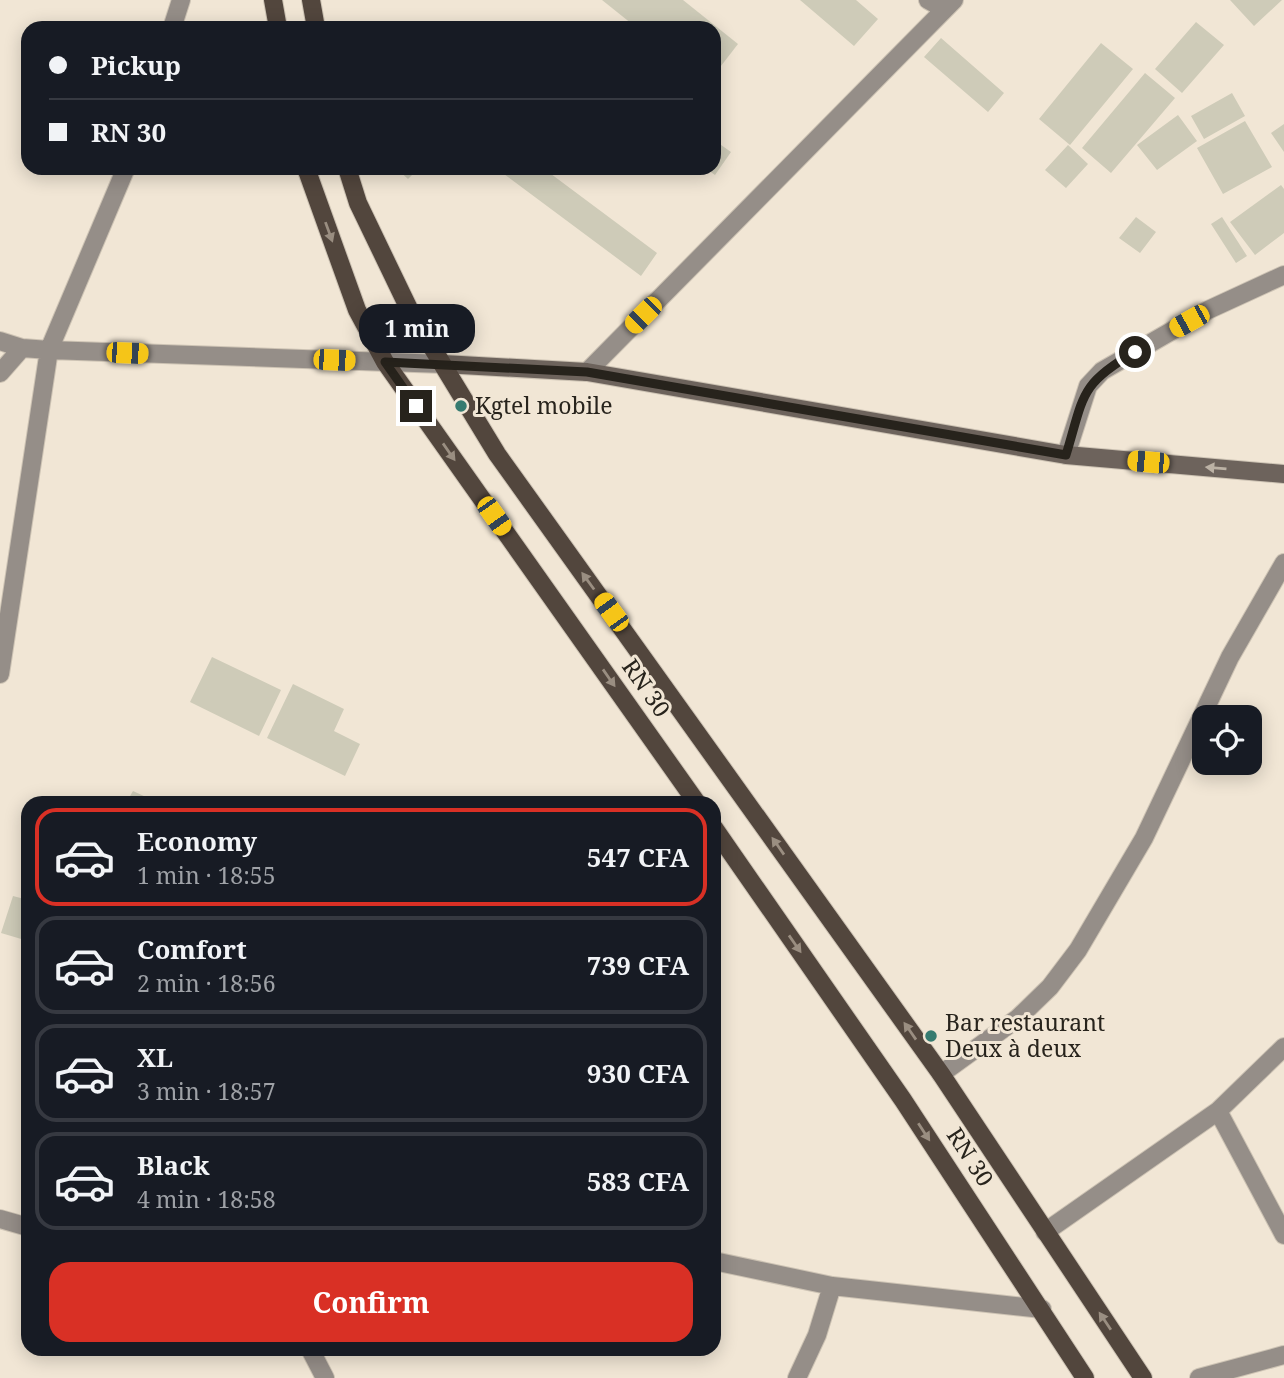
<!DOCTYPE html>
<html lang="en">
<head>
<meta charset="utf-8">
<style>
	:root { --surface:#171b24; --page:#20242c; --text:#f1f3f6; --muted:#9ea1a6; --line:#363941; --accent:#d93025 }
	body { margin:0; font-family:"Noto Serif",serif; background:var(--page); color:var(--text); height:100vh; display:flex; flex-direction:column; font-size:26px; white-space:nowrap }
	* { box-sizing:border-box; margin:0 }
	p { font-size:23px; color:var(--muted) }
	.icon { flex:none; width:38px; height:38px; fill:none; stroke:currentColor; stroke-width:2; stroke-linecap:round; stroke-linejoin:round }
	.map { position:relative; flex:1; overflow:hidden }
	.side { position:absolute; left:21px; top:796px; width:700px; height:560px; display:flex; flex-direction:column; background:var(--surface); border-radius:21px; box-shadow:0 4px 18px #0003 }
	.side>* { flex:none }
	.hud { position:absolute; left:21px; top:21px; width:700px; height:154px; border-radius:21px; box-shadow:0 4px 18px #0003; display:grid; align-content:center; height:154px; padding:0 28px; background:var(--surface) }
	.controls { position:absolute; left:1192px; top:705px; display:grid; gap:14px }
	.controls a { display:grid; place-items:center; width:70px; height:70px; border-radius:14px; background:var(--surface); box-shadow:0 4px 18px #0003; font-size:35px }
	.end { position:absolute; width:32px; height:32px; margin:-16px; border:9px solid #27231c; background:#fff; box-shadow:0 0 0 4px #fff }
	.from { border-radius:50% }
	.bubble { position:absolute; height:49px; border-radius:21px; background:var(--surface); box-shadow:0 4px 18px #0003; font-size:23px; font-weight:700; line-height:49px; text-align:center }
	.car { position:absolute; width:21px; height:42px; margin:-21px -10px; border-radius:9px; box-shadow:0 0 5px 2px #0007; background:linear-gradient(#f5c518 24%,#345 0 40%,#f5c518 0 76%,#345 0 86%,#f5c518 0) }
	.hud b { display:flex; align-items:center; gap:24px; height:66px; font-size:26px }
	.hud b+b { border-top:2px solid var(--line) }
	.hud i { width:18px; height:18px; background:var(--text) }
	ul { padding:12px 0 0; list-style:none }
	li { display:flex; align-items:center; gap:21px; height:98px; margin:0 14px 10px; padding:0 14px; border:4px solid var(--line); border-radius:21px }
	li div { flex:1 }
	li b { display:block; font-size:26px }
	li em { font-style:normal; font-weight:700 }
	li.selected { border-color:var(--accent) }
	li>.icon { width:63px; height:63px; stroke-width:1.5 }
	.button { display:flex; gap:14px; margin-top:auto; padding:14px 28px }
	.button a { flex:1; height:80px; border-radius:21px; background:var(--accent); color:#fff; font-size:28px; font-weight:700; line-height:80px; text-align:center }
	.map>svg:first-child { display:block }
	.building { fill:#cecbb8 }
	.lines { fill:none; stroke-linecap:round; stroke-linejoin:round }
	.minor-casing { stroke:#cdc3b4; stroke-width:20 }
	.secondary-casing { stroke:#cdc3b4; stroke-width:20 }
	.primary-casing { stroke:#cdc3b4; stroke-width:20 }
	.minor { stroke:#958e88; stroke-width:18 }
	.secondary { stroke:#6d635c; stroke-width:18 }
	.primary { stroke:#52463d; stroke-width:18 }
	.oneway { fill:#9a8e81 }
	.oneway2 { fill:#bcb2a5 }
	.route { stroke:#27231c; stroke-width:9 }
	.poi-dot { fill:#367b70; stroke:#f1e6d5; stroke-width:2.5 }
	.labels { text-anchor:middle; stroke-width:6; stroke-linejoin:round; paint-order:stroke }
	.poi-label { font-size:23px; fill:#27231c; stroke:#f1e6d5; text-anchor:start }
	.street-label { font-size:23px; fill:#27231c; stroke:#f1e6d5 }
</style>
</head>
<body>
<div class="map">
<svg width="1284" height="1378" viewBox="0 0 1284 1378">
	<rect width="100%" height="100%" fill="#f1e6d5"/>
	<path class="building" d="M602,0H683L738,44L714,75V28H637Z
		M800,0H856L878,19L854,46Z
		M1230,0H1282L1254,26Z
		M1196,22L1224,45L1182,93L1155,69Z
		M941,38L1004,93L988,112L924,57Z
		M1101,43L1133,69L1070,145L1039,119Z
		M1145,73L1175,98L1111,173L1082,148Z
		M1232,93L1245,116L1204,139L1191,116Z
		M1178,115L1197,141L1157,170L1137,145Z
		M1245,121L1272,167L1223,194L1197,148Z
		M1284,124V152L1271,133Z
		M714,140L731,152L715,175L705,168H714Z
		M1068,145L1088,164L1066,188L1045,170Z
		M396,168H419L408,179Z
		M496,168H543L657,253L641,276Z
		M1281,185L1284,189V233L1255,255L1230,222Z
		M1136,217L1156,232L1140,253L1119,238Z
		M1222,217L1247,256L1236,263L1211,224Z
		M212,657L281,690L259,736L190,702Z
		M293,684L344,709L334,731L360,744L345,776L267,738Z
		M133,791L159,803H126Z
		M13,896L28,900V941L1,933Z"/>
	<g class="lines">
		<g class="minor-casing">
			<path id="minor" d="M928,0L944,9
				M172,28L181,0
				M0,341L22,348L49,350L443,364
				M587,372L954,0
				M0,373L22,348
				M1066,455L1088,386L1102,371L1208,310L1284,275
				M0,674L49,350L126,168
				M941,1074L1018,1018L1050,987L1078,950L1144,838L1230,657L1284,563
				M1218,1111L1284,1235
				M0,1219L28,1227
				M1045,1232L1218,1111L1284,1047
				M714,1261L832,1286L1042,1309
				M310,1349L325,1378
				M797,1378L817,1335L832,1286
				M1199,1378L1284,1355"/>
		</g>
		<g class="secondary-casing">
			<path id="secondary" d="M443,364L587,372L1066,455L1284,474"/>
		</g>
		<g class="primary-casing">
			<path id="primary" d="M273,0L278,28
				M311,0L316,28
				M306,168L357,310L385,362L697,803
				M347,168L358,203L410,311L497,454L941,1074L1143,1378
				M714,828L903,1100L1085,1378"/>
		</g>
		<use href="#minor" class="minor"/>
		<use href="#secondary" class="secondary"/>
		<use href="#primary" class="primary"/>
	</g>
	<defs><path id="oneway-solid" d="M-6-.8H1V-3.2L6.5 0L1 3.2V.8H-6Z" transform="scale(1.75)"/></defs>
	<g class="oneway">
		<use href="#oneway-solid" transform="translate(329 232) rotate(70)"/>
		<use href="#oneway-solid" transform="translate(449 452) rotate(55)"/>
		<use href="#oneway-solid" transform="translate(588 581) rotate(-126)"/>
		<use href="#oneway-solid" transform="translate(609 678) rotate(55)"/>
		<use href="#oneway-solid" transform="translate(778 846) rotate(-125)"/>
		<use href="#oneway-solid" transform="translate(795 944) rotate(55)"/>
		<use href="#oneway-solid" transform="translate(910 1031) rotate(-125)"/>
		<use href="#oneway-solid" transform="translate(924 1132) rotate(57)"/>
		<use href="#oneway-solid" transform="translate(1105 1321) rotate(-124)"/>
	</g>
	<use class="oneway2" href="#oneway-solid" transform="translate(1216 468) rotate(-175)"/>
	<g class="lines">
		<path class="route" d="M416,406L385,362L587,372L1066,455C1084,396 1079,384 1135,352"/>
	</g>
	<g class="poi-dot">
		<circle cx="461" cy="406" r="7"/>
		<circle cx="931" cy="1036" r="7"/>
	</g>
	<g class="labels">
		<g class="poi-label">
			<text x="475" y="414">Kgtel mobile</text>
			<text x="945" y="1031">Bar restaurant<tspan x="945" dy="26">Deux à deux</tspan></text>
		</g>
		<g class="street-label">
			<text transform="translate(646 688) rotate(55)" y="8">RN 30</text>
			<text transform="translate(970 1157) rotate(57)" y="8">RN 30</text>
		</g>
	</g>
</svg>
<div class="controls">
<a><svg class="icon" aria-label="locate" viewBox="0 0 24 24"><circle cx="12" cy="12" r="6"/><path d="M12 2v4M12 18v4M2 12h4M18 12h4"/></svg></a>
</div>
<i class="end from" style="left:1135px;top:352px"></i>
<i class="end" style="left:416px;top:406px"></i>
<div class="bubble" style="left:359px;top:304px;width:116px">1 min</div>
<i class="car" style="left:643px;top:315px;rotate:225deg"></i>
<i class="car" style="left:1189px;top:321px;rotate:241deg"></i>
<i class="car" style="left:127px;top:353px;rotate:92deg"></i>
<i class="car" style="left:334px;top:360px;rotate:92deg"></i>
<i class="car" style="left:1148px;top:462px;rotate:275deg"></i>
<i class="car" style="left:494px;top:516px;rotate:145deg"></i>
<i class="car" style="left:611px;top:612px;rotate:324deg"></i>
<div class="hud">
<b><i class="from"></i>Pickup</b>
<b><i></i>RN 30</b>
</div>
<section class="side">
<ul>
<li class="selected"><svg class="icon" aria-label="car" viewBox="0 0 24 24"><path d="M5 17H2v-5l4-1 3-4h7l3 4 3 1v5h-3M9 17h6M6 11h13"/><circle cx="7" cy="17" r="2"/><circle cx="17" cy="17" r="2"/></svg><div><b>Economy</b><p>1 min · 18:55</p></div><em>547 CFA</em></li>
<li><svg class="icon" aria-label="car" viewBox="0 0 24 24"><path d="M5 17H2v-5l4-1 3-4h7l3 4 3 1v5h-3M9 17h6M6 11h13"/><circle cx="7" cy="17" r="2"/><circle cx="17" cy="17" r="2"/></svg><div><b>Comfort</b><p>2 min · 18:56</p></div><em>739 CFA</em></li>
<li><svg class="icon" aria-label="car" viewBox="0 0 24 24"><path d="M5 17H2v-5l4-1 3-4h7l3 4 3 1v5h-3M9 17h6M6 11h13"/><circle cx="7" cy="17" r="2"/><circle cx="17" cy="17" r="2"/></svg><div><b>XL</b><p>3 min · 18:57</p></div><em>930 CFA</em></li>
<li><svg class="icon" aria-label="car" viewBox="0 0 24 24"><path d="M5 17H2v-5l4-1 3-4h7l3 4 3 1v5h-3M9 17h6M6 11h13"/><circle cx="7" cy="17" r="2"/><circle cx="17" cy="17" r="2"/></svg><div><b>Black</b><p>4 min · 18:58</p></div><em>583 CFA</em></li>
</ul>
<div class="button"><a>Confirm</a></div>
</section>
</div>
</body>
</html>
